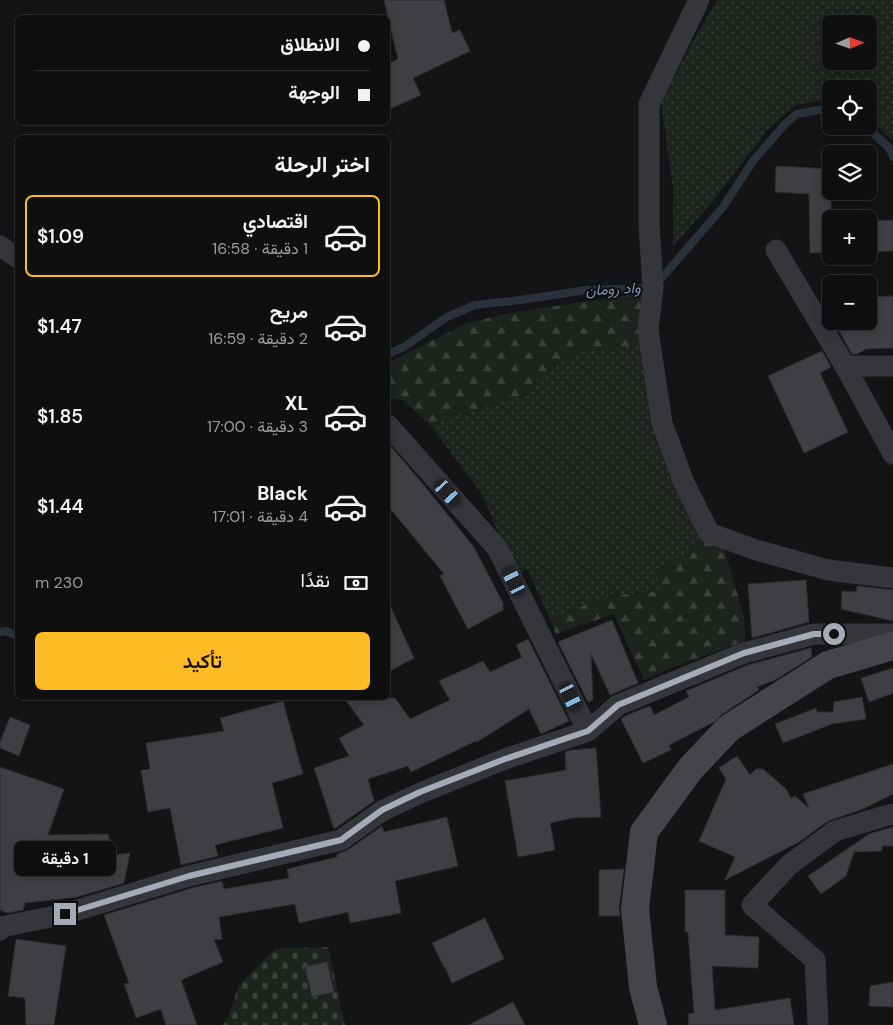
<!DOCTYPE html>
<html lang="ar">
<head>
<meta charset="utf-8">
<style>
	:root { --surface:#0f0f10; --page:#1d1d1e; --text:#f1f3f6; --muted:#9b9c9f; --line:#2f2f30; --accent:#fdbc25 }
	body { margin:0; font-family:"DM Sans",Vazirmatn,sans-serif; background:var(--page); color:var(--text); direction:rtl; height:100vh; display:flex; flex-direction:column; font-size:19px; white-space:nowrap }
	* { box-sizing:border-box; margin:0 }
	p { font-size:16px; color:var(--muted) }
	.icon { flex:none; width:28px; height:28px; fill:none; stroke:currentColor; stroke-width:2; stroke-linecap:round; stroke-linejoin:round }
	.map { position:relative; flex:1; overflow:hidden; direction:ltr }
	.panel { position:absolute; left:15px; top:135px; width:375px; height:565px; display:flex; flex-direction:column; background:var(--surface); border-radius:8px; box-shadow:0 2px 12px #0003,0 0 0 1px var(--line); direction:rtl }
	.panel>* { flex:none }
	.top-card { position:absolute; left:15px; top:15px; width:375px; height:110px; border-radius:8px; box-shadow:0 2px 12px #0003,0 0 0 1px var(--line); direction:rtl; display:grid; align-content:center; height:110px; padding:0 20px; background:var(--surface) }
	.needle { width:32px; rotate:88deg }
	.buttons { position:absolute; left:822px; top:15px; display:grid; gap:10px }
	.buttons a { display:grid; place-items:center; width:55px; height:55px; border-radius:8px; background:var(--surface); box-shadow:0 2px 12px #0003,0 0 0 1px var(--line); font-size:25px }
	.end { position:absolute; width:22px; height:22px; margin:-11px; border:6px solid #a5aab7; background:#111; box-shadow:0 0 0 2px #111 }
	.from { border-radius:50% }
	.bubble { position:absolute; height:35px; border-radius:8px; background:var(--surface); box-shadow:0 2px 12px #0003,0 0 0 1px var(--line); font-size:16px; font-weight:600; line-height:35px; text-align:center; direction:rtl }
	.car { position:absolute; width:15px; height:30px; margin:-15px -8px; border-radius:6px; box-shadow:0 0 4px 1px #0007; background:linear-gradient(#222 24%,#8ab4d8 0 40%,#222 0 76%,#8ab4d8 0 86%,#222 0) }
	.top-card b { display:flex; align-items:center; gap:18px; height:48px; font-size:19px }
	.top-card b+b { border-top:1px solid var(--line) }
	.top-card i { width:12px; height:12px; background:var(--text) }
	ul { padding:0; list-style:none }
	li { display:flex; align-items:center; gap:15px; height:82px; margin:0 10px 8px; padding:0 10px; border:2px solid transparent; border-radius:8px }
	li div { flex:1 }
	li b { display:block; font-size:19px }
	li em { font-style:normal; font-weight:600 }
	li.selected { border-color:var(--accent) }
	li>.icon { width:45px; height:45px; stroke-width:1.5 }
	h2 { padding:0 20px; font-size:22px; line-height:60px }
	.pay { display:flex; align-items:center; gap:12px; height:55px; padding:0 20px; font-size:19px }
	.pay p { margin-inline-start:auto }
	.action { display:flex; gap:10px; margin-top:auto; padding:10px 20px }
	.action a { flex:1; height:58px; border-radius:8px; background:var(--accent); color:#111; font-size:20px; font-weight:600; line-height:58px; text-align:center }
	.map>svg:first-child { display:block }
	.grass { fill:url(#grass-dots); fill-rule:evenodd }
	.forest { fill:url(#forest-firs) }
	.cemetery { fill:url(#cemetery-stones) }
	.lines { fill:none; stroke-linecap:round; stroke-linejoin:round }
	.stream { stroke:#29323b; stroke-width:8 }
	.building { fill:#3e3f43; stroke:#2e2e32 }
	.minor { stroke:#35363b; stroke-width:21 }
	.secondary { stroke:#43454b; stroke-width:28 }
	.route { stroke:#a5aab7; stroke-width:6 }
	.labels { text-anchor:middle; stroke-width:4; stroke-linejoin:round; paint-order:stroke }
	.water-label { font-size:15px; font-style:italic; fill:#7a97b5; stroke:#0f0f11 }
</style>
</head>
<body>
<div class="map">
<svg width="893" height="1025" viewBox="0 0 893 1025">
	<defs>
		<pattern id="grass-dots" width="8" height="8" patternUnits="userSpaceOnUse" patternTransform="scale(1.25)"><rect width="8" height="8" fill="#1c241d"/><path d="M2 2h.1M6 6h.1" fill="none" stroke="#3a413c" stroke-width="1.8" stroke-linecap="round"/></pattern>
		<pattern id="forest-firs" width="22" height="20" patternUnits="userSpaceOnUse" patternTransform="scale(1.25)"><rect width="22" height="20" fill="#1c241d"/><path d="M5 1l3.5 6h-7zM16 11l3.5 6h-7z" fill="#3a413c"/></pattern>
		<pattern id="cemetery-stones" width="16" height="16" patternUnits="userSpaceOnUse" patternTransform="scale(1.25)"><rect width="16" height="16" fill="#1c241d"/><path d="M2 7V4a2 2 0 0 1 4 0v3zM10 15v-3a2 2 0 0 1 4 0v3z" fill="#3a413c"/></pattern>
	</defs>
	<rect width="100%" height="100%" fill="#141416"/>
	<path class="grass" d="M717,0H893V141L869,118V89H831V100L828,99L796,105L768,129L712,202L673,246V188L661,102L691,45ZM831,24H869V61H831Z
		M645,344L705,538L663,591L617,595L599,599L550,619L527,569L516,575L482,494L430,425L522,396L556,363L590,351Z"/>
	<path class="forest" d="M644,293L645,344L590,351L556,363L522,396L430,425L403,400L388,398V363L465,324L509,313Z
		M705,538L723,545L744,616L745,641L671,668L644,680L614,614L556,634L550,619L599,599L617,595L663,591L655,573Z"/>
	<path class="cemetery" d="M328,947L345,1025H223L228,1017L239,985L275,949Z"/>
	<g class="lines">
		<path class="stream" d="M866,126L889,148L893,157
			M388,354L404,347L447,317L475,305L513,301L587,290L653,288L723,207L753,161L786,123L797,114L818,110H831
			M0,632L6,631L18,636"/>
	</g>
	<path class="building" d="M384,0H444L452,33L460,30L470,51L413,78L421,95L388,110V64L398,59Z
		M776,166L831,169V252L810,253L809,194L775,192Z
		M893,220V251L869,252V221Z
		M893,296V348L866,349L857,354H852L838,329L853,321H869V297Z
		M822,351L831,367L820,373L848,432L804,453L768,376Z
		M388,443L422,483L474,547L503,603V610L468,629L440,576L444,574L388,506Z
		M806,580L809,622L752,638L748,584Z
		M857,586L893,590V621L841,609L842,591L856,592Z
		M388,601L414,658L388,672Z
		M612,620L638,683L610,695L591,654L593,700L588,702L558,642Z
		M528,639L569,721L541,734L529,709L477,742L476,741L411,772L408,766L368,779L374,801L334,829L314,768L349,756L339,738L364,725L344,698H395L410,719L450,700L439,681L483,661L490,672L522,657L516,645Z
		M811,648L812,657L775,680L757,687L759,690L721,715L714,722L669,745L671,750L643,763L621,719L625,716L650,706L654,715L689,697L686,691L748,665Z
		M893,668V693L869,702L861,678Z
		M862,697L866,719L832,724L783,743L775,724L816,708L817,712H833L834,702Z
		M283,701L303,774L272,783L283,828L215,845L218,856L181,865L170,808L148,812L141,770L150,769L146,743L224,731L220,718Z
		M10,717L30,725L19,756L0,748V742Z
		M596,748L601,817L573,818L550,823L555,850L518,857L505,781L566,770L565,752L571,750Z
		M737,756L750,775L756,769H763L786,789L791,798L795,796L809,808L803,794L893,764V794L863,809L828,821L799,842L725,880L735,857L699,841L726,779L719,768Z
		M0,767L64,789L48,835L108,834L113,855L130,853L124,883L77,897L25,903L23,910L7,913L0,910Z
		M447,817L458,866L395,881L401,913L350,923L348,912L299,923L295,904L219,917L222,939L214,940L223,962L181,980L197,1025H166L161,1009L136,1018L124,984L129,983L104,915L192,888L222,881L224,889L289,878L287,869L337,857V854L348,850L382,826L384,832Z
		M893,827V846H882V851L854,852L846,876L821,894L808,876L869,834Z
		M624,869L619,907L620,916H599V870Z
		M685,890H725V935L759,937L758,968L712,966L715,1010L790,998L794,1025H689L688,1014L694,1013L688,932H685Z
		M485,918L504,959L452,983L445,967H444L432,943Z
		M16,939L66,946L54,1025H26L25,998L8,996Z
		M327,962L334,992L312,997L305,967Z
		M893,982V1007L869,1006L870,986Z
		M513,1002L525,1025H469Z"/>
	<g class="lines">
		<path class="minor" d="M699,0L649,104V224L653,288L648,330L662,423L684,483L709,533L756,550L828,570L893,578
			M0,246L18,258
			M776,250L845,366L893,454
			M845,366H893
			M388,425L497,548L588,731
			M0,930L1,927L65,914L189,876L341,840L382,811L420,793L505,759L588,731L618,705L744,653L814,634H893
			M818,1025L815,960L752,905L789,865L835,831L888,815L893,814"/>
		<path class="secondary" d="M653,1025L643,987L635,909L644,832L691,768L729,728L828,665L893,646"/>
	</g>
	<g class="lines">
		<path class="route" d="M65,914L189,876L341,840L382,810L420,792L505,759L588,731L618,705L744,653L814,634H834"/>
	</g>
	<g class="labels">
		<g class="water-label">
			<text transform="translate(613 289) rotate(-3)" y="5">واد رومان</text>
		</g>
	</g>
</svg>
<div class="buttons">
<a><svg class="needle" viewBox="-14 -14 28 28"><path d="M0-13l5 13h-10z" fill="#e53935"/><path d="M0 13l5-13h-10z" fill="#9b9c9f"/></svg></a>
<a><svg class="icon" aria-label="locate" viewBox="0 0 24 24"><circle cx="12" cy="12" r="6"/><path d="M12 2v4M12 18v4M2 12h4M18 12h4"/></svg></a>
<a><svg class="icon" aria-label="layers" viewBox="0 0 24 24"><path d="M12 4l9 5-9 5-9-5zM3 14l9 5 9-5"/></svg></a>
<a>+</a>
<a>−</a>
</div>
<i class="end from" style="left:834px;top:634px"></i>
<i class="end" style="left:65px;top:914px"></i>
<div class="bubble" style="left:14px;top:841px;width:102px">1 دقيقة</div>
<i class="car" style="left:448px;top:493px;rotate:138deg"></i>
<i class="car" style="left:514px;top:581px;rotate:334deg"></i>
<i class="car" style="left:571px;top:697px;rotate:154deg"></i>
<div class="top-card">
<b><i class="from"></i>الانطلاق</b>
<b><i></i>الوجهة</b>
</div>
<section class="panel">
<h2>اختر الرحلة</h2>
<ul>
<li class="selected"><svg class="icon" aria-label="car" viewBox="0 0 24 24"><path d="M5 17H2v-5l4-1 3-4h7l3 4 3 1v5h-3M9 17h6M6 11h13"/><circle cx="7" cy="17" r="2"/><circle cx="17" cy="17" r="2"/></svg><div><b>اقتصادي</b><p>1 دقيقة · 16:58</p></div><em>$1.09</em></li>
<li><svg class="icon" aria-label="car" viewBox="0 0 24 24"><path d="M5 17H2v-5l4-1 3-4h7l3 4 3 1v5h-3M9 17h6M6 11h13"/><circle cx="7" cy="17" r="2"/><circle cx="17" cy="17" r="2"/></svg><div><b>مريح</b><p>2 دقيقة · 16:59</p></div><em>$1.47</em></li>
<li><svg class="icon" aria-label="car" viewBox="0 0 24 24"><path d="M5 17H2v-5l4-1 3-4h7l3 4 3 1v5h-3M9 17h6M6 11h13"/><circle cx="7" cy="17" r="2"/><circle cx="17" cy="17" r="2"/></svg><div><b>XL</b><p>3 دقيقة · 17:00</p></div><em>$1.85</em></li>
<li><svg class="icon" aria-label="car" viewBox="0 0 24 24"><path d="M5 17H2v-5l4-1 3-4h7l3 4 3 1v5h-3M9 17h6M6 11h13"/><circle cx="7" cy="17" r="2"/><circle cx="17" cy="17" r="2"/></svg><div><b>Black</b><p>4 دقيقة · 17:01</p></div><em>$1.44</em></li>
</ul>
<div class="pay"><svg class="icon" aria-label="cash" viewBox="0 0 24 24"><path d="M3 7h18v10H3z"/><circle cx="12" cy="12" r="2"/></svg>نقدًا<p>230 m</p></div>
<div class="action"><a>تأكيد</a></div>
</section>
</div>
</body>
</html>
